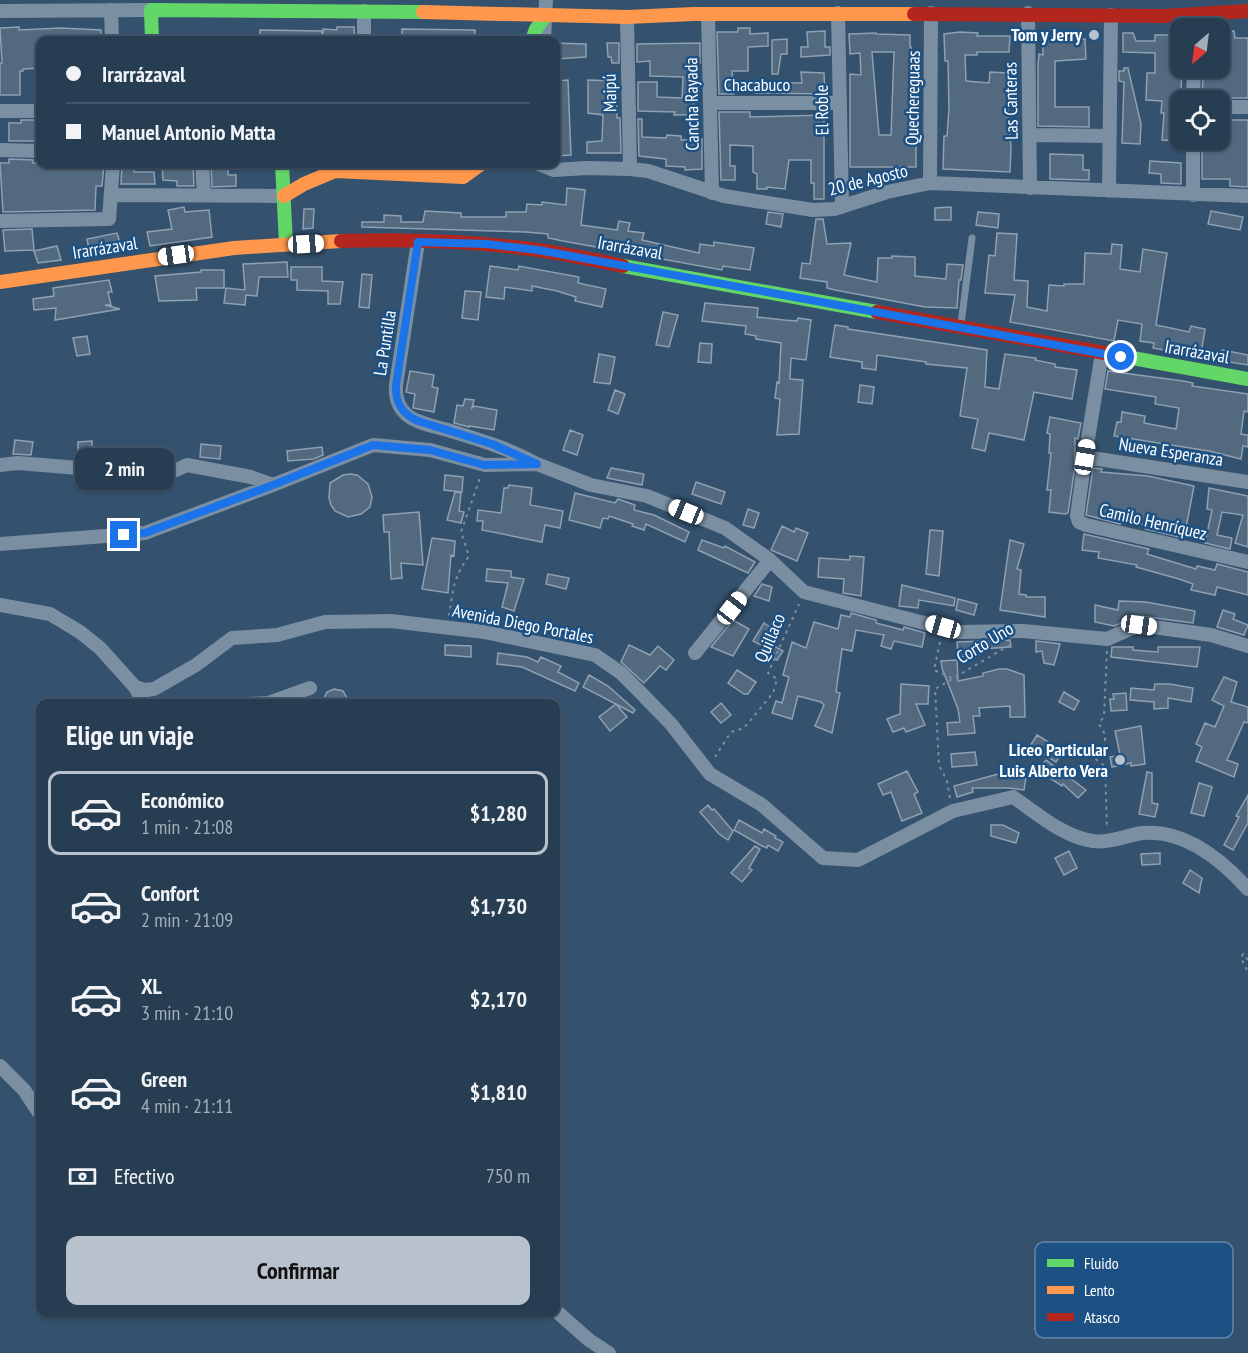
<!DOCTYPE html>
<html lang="es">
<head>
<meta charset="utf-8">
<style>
	:root { --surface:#273d52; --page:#33485c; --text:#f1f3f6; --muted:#a4aeb8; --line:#435669; --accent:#b8c2cc }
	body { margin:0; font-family:"PT Sans Narrow",sans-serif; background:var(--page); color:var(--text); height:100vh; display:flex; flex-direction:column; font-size:22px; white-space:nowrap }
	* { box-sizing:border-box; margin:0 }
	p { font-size:20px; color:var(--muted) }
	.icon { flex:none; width:33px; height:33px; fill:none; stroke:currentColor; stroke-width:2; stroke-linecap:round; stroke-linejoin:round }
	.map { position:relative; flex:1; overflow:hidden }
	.drawer { position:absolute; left:36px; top:699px; width:524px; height:618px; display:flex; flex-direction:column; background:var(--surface); border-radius:12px; box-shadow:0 2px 4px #0004,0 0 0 2px var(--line) }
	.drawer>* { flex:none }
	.banner { position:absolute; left:36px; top:36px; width:524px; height:132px; border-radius:12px; box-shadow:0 2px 4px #0004,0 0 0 2px var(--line); display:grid; align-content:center; height:132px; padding:0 30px; background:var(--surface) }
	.needle { width:39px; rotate:208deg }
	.buttons { position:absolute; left:1170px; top:18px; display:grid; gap:12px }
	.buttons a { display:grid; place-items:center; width:60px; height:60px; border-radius:12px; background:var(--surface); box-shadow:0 2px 4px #0004,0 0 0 2px var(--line); font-size:30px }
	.end { position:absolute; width:27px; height:27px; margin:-14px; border:8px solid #1a73e8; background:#fff; box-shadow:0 0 0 3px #fff }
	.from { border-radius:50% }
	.bubble { position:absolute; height:42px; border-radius:12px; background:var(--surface); box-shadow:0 2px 4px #0004,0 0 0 2px var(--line); font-size:20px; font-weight:700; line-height:42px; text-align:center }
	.car { position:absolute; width:18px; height:36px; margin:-18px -9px; border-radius:8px; box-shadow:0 0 4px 2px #0007; background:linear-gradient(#fff 24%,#345 0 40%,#fff 0 76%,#345 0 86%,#fff 0) }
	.banner b { display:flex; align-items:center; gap:21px; height:57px; font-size:22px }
	.banner b+b { border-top:2px solid var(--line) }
	.banner i { width:15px; height:15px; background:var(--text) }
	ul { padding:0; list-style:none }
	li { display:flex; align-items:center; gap:18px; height:84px; margin:0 12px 9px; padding:0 18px; border:3px solid transparent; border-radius:12px }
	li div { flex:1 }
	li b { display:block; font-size:22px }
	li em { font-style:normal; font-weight:700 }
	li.active { border-color:var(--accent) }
	li>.icon { width:54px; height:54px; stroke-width:1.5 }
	h2 { padding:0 30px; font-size:27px; line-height:72px }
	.pay { display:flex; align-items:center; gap:15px; height:66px; padding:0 30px; font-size:22px }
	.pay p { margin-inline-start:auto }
	.cta { display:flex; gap:12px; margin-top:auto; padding:12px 30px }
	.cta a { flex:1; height:69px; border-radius:12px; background:var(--accent); color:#111; font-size:24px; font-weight:700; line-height:69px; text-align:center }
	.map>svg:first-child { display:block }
	.building { fill:#52697f; stroke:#8ea0b1; stroke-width:1.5; fill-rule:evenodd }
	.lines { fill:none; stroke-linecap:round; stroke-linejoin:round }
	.path { stroke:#7b8fa3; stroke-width:2; stroke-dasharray:3 4.5; stroke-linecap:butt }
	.lane { stroke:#7b8fa3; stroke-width:7 }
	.street { stroke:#7b8fa3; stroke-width:14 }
	.fast { stroke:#63d668; stroke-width:14 }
	.slow { stroke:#ff974d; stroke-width:14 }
	.jam { stroke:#b3261e; stroke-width:14 }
	.route { stroke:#1a73e8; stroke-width:8 }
	.poi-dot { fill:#b8c2cc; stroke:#1d5184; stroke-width:2 }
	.labels { text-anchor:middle; stroke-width:5; stroke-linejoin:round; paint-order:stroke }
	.poi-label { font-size:18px; font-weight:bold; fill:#fff; stroke:#1d5184; text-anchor:end }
	.street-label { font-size:18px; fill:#fff; stroke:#1d5184 }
	.key { fill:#1d5184; stroke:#6185a9; stroke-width:1.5 }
	.key-label { font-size:16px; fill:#fff }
</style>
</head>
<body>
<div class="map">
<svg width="1248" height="1353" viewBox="0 0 1248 1353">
	<rect width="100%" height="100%" fill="#34516d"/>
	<path class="building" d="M19,27V30L61,28L101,30V40H40V68L23,69V71H20V95H0V63H2L0,28Z
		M337,27H354L355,40H323V29L337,30Z
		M738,28H750V34L768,33V46L748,47V71H732L734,94H719L717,32H738Z
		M402,29L475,30V40H402Z
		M260,30L322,31V40H260Z
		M825,31V47H830V55L801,57V47H808L807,32Z
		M1234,31L1235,38H1248V98H1202L1203,76L1220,77L1221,59H1223L1221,32Z
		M960,32L978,33L977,36H1010L1009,52H977V55H965L966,81L989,83L990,72L1009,73L1008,84H1011L1010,95H1008V120H1009L1011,148L1010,172L943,169L944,136H947L949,108L948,61H945L944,34Z
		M876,33V34L910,35V47H911L908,143H916V167H850V74L861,75L860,53L850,54L849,34ZM872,52H894L891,135H879Z
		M1123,33H1133L1136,41H1155V35H1180L1182,68L1179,141L1162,140L1164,113H1161L1162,101L1146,100L1147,73H1155V53L1123,52Z
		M787,39V54H781L778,74H772V40Z
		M1085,39L1086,59L1055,61V107H1089V127L1038,126V65L1039,54L1043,55V41Z
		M555,43L586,44V57L555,59Z
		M607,43H619V63H612L611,57H608Z
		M700,43V63H693L694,115H674L675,112L638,111V82H657V97L682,98L683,77L650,76V61L637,62V44Z
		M1124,68H1128L1141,124L1140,144L1122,143L1124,82L1119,81V71H1124Z
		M801,72L824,73L825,94L755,93V82L802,83Z
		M568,80L571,155L555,156L556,81Z
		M588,80L616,81L617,118H620L621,153H587V142L602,141L603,115L588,113Z
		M719,112H750V117L824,115V199H814V183H811V160H789L785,189L767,187V189H757V174L753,172V146L730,145V166H735V180H721Z
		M638,119H642V137L666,138L667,135L681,136V140L702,139V169L685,170V167L666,166V159L639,156Z
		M21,120H40V141H9V123H21Z
		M1229,120H1248V187L1230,186V179H1202V140H1229Z
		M1050,154L1083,155V170H1089V180L1050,179Z
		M9,159L33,160V163L104,164L102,186H96L95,210L3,212L0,163H9Z
		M1150,161L1181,163V184L1161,183V174L1149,173Z
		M122,164H134V172H154L155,184H121Z
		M162,164H193L194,186H177V181L163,180Z
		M211,164H228V175H236V186L212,187Z
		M567,188L585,190L581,225L617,230L619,221L630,223L628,231L644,233L642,240L699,253L700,244L714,246V242L754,248L750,270L723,266L722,270L563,241L548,238V234L526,232L362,227V222H384V215L401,216V222H423L425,211L461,213V217H506V212H526L527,204L542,205V202L566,205Z
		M184,207L185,212L209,210L212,237L150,246L147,232L172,229L168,210Z
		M951,207V220H935V208Z
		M304,209H314L313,228L303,229Z
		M1211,211L1243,217L1240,230L1208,224Z
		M768,212L783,214L781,227L766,224Z
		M978,212L999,214L998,228L976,225Z
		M816,219H823L827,244L851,243L844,275L877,282L878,258H892V256L915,257V276L946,279L947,264L963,265L961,280H959L957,308L925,307L835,290L827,288V282L800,278L802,263L810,264Z
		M32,229L34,250L5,251L3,230Z
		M117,233L122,250L90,255L87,239Z
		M997,233L1017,234L1014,280L1028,281L1027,307L1047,311L1049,285L1064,286V284H1084L1085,253L1111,254L1112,244L1122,245L1120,269L1140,272L1143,249L1167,253L1156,325L1189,332L1191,326L1205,329L1201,354L1184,351L1183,354L1153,348L1154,343L1140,341L1142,324L1118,320L1114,341L1010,322L1015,295L985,293L989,255L995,256Z
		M57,246L61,260L38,263L34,251Z
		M287,262L288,277H259L257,296L246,295L245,305L224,303L226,288L245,290L243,264Z
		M490,266L518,270L519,266L579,277L578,283L606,289L602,307L575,301L576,297L557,291L532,286V291L505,287L504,299L486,297Z
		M291,267H322V281L343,282L340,304H328V291L297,290V280H291Z
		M201,270H224V288H196L197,300L159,301L155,276L201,272Z
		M362,274L372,275L369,308L359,307Z
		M109,280L112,292H108L111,305H105L120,309L55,320L56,308L34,310L33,299L54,296L53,288Z
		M465,291L481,292L478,320L462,318Z
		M705,303L758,308L757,317L784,320L797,321L798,318L811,320L806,360L791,358L790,379L803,380L799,434L777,435L780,399L775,398L777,382L779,383L781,343L756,339V336L745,334L746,326L702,321Z
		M663,312L678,315L669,347L656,345Z
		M835,325L848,327V329L987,350L985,387L999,389L1005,354L1036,358L1035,360L1055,364V367L1077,370L1072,399L1034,392L1024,440L989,433L985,451L972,448L978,419L960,416L967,368L926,364V362L877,355L876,370L862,368V362L830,357Z
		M87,336L90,354L77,356L73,338Z
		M700,343L712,344L711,363L698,362Z
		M1222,350L1248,355V365L1211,359L1212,353L1221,354Z
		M599,354L615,357L610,384L594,382Z
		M410,371L434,375L432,387L438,388L434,412L413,408L415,394L406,392Z
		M1108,371L1183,381L1193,383L1192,386L1248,394V412L1244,411L1241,434L1248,435V447L1243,446L1241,459L1209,451L1114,436L1117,422H1121L1122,412L1145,416L1144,423L1176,429L1179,408L1155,404L1156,397L1105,389Z
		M860,385L874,387L872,404L858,402Z
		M615,390L625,394L618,414L608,410Z
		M465,399L474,400L472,408L474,406L497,410L494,430L469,426V427L454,423L457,405L463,406Z
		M1050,417L1081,423L1078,439L1075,438V466L1068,513L1065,514L1049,512L1051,490H1047L1051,453H1049L1050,434L1047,433Z
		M570,430L583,435L577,455L563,450Z
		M15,440L33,442L31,455L13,454Z
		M92,441V457H78V442Z
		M201,444L221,446L220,459L200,457Z
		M322,447L323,455L314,459L288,461L287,451Z
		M611,468L644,474L642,485L607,478Z
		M1093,468L1102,469L1101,472L1148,476L1194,486L1184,538L1145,529L1146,525L1121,520L1120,524L1086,515Z
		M350,474L357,475L368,484L372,497L370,507L361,514L348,517L335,511L331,505L329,498L330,483L343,475Z
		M445,475L463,477L462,492L444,490Z
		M696,482L725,492L721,504L692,494Z
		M509,485L532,488L530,505L563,511L560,528L545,525L542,542L482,530L483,521H477L478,510L501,513L504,488H508Z
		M1209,488L1248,496V547L1235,543L1243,515L1222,512L1217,535L1232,538L1230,549L1205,543L1212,510L1207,509Z
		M455,492L461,493L459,511L464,512L461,523L447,520Z
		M575,493L615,503L618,499L635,505L634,510L654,515L689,532L685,542L646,524L644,530L632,526L633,524L609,516L608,519L603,518L600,528L569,520Z
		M748,509L759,513L754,528L743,525Z
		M419,512L423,565L401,563L402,578L391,579L389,532H384L383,515Z
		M782,526L794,532L796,528L808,533L797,561L771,550Z
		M930,530L943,531L939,576L926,574Z
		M1084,534L1149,549L1147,554L1196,569L1197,566L1215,570L1217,564L1248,572V595L1217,587L1215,595L1191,590L1193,584L1179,579L1136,567L1137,565L1098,558L1099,552L1082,550Z
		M432,538L455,541L454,556L451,555L448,593L422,589Z
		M702,540L724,548L725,546L755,562L748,573L698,550Z
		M1010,540L1024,544L1017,569L1021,570L1019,594L1026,595V597H1045V617L1000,610Z
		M850,556L864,557L861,596L843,593L844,579L818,577L819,558L850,560Z
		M487,569L511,571V577L524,579L514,611L502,607L508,583L486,581Z
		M548,574L569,578L566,589L546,584Z
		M762,584L772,587L769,601L754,596Z
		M902,585L955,598L954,606L919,600L918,608L899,606Z
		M958,599L977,604L974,615L956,610Z
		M1119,601L1146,602L1195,611L1193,623L1140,616L1127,617V621L1114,626L1095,622V605L1118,610Z
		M1223,610L1235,614L1233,619L1248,625L1244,635L1217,627Z
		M851,613L876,620V623L903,630L904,627L925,633L922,647L894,641L891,649L881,646L884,635L856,630L852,651L842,649L836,692L840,693L832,733L815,726L824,705L821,702L798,696L792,719L772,713L776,701L782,703L789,677L783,675L792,642L806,648L814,622L838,629L841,615L850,617Z
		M733,620L749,629L733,656L711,647Z
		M764,623L774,630L763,646L753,641Z
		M1010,640L1011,647L979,649V655L958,657L957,642Z
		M1036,641L1060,644L1054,665L1044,663L1042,651L1036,652Z
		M767,642L783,651L777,660L761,652Z
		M445,645L471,646V657L445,655Z
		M629,645L650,655L658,646L674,660L666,670L660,666L644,683L621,662Z
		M1112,647H1133V650L1158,652V647H1200L1197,667L1111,657Z
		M498,653L527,657L538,662L541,657L561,666L558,672L579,683L575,691L522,667L497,664Z
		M957,660L958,681L983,676V673L999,669H1007L1024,675L1025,717H1010V706L979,708L980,716H973L975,733L948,735L947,723L960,722L958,709L942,668L941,661Z
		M737,670L756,682L748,694H744L728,683Z
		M589,675L608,686L635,710L633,713L583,687Z
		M1224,677L1237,682L1231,702L1248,707V723L1244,722L1227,760L1238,764L1234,777L1196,761L1202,747L1196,744L1205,723L1215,727L1224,706L1212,700Z
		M901,684L929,686L928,704H916L925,725L906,732L904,728L893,732L887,719L900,714Z
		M1155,684H1170L1193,688L1191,702L1168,698V708L1154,709V702L1130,700L1131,688L1154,690Z
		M334,689L343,691L350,704H321L327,692Z
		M1064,692L1079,701L1074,710L1059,702Z
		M1126,693L1127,710L1111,711L1110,699H1114L1113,694Z
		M721,703L731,715L721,723L711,712Z
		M616,704L627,717L610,731L599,717Z
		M1141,726L1145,764L1131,766V763L1112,767L1110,757L1120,755L1115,731Z
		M1037,735L1063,751L1056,762L1030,746Z
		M975,752L977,765L952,767L951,754Z
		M1046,760L1086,790L1078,798L1063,784L1062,786L1051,779L1053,775L1042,765Z
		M907,771L918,792L914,794L922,813L902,821L891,792L883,795L878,784Z
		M1147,772L1152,773V803L1158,804L1155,817L1139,814Z
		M998,774L1026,777L1024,790L1009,788H972L973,792L957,797L954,786Z
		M1199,783L1212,787L1204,816L1191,813Z
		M1248,795V823L1233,850L1224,845L1239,817L1236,816Z
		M708,805L712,810L714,809L733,831L728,840L719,834L700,812Z
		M739,820L762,833L764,829L776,836L775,838L783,842L778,851L768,845L767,848L762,846L734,830Z
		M991,825H1003L1019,833L1016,843L991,836Z
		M755,846L760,849L749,868L752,870L742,882L731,873Z
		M1069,851L1077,868L1064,875L1055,858Z
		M1160,853V864L1142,865L1141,854Z
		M1190,870L1202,878L1199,893L1183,883Z"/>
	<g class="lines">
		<path class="path" d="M449,616C453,590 453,578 469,556L461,532L480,478
			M940,642L934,670L952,678
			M1107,651L1104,716L1099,724L1105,734V745L1092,752L1094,758L1105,766L1107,829
			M715,757L731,732L744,728L773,693L777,679L768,673L799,604
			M950,798L947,781L939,765L935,689L1010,645
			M1248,960L1243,954L1241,958L1248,972"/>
		<path class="lane" d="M961,324L972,238"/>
		<path class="street" d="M111,10L112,40
			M0,11L151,10
			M364,11V40
			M838,13L842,207
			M1028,13L1030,188
			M708,14L712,193
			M627,17L630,169
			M544,40L546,0
			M1193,100L1194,68
			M711,103H840
			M1220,107H1248
			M0,111H40
			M1030,135L1110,136
			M0,150L40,151
			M202,164L204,195
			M539,164L554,170L587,168L630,169L648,171L724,196L813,210L834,209L887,192L930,183L1248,196
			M930,183L931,13
			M1109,191L1111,15
			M112,195L284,196
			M1193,195V140
			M0,221L109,219L113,164
			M418,242L396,385C395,397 398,407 407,415C418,424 438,427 451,431C480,440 508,448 535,463
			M1102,353L1085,457L1248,482
			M1085,457L1077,516L1079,522L1086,525L1248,562
			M0,465L18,463L90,469L150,482L187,465L251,477L273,485
			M0,544L145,533L273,485L373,445L430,450L485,465L537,464L591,485L647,496L725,528L770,560L804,592L959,632L1023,631L1107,639L1139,625L1211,635L1248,646
			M0,605L50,614L80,632L100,648L135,687L145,690L154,689L196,665L232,638L277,635L325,622L391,621L484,632L595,655L621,673L642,694L671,724L710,774L762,805L823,858L858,860L953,811L1013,797C1037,813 1063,837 1093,841C1106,844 1128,835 1142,833C1184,829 1222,860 1248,889
			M695,653L770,560
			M135,687L142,700L147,704
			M247,704L268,703L310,688
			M0,1066L24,1090L40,1114
			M555,1310L589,1340L609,1353"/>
		<path class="fast" d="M152,40L151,10L423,12
			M532,40L536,29L546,15
			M282,164L286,244
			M623,266L877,312
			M1116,355L1248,379"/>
		<path class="slow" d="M423,12L627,17L694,14H914
			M284,196L304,184L335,171L463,177L481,164
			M0,282L234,248L341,241"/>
		<path class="jam" d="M914,14L1163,16L1248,11
			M341,241C406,239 473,241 538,250C566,254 595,260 623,266
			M877,312L1116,355"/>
	</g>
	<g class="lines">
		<path class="route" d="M124,535L145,533L273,485L373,445L430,450L484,465L537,464L492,444L418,421C402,414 395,403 396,385L418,242L487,244L538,250L1121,357"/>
	</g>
	<g class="poi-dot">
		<circle cx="1094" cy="35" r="6"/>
		<circle cx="1120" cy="760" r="6"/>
	</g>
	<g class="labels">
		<g class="poi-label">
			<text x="1082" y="41">Tom y Jerry</text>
			<text x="1108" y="756">Liceo Particular<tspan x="1108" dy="21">Luis Alberto Vera</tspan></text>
		</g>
		<g class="street-label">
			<text x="757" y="91">Chacabuco</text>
			<text transform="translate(610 93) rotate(-91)" y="6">Maipú</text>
			<text transform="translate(913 98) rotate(-89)" y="6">Quechereguaas</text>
			<text transform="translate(1011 101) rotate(-91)" y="6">Las Canteras</text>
			<text transform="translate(692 104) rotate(-91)" y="6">Cancha Rayada</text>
			<text transform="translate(822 110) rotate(-91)" y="6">El Roble</text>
			<text transform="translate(868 180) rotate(-14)" y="6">20 de Agosto</text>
			<text transform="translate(105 248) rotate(-9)" y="6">Irarrázaval</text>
			<text transform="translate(630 248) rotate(10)" y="6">Irarrázaval</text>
			<text transform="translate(385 343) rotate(-81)" y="6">La Puntilla</text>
			<text transform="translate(1197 352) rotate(10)" y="6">Irarrázaval</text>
			<text transform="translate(1171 452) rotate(9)" y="6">Nueva Esperanza</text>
			<text transform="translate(1153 522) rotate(13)" y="6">Camilo Henríquez</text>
			<text transform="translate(523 624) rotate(11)" y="6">Avenida Diego Portales</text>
			<text transform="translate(770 638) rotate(-67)" y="6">Quillaco</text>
			<text transform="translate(985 643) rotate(-31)" y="6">Corto Uno</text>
		</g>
	</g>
	<rect x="1035" y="1242" width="198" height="96" rx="9" class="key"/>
	<rect x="1047" y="1259" width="27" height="8" fill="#63d668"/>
	<rect x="1047" y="1286" width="27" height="8" fill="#ff974d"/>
	<rect x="1047" y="1313" width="27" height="8" fill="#b3261e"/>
	<g class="key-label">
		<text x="1084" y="1269">Fluido</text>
		<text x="1084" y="1296">Lento</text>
		<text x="1084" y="1323">Atasco</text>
	</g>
</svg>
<div class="buttons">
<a><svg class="needle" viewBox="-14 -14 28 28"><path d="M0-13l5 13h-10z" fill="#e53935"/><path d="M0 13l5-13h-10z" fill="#a4aeb8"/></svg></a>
<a><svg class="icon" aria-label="locate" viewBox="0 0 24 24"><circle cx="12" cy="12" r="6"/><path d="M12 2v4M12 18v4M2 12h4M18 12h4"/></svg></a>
</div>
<i class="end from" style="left:1121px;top:357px"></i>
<i class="end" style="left:124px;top:535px"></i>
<div class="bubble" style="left:75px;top:448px;width:99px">2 min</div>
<i class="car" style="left:306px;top:244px;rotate:87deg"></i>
<i class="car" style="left:176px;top:255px;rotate:262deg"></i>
<i class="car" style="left:1085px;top:457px;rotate:9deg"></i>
<i class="car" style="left:686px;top:512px;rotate:292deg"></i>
<i class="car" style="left:732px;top:608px;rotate:38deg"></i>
<i class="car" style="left:1139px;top:625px;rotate:98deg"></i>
<i class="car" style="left:943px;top:627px;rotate:286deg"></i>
<div class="banner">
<b><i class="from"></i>Irarrázaval</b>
<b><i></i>Manuel Antonio Matta</b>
</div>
<section class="drawer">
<h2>Elige un viaje</h2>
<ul>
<li class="active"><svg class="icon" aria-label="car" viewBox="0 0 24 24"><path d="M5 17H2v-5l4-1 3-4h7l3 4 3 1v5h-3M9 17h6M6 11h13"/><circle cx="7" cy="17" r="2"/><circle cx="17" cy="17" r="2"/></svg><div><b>Económico</b><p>1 min · 21:08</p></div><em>$1,280</em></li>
<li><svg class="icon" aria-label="car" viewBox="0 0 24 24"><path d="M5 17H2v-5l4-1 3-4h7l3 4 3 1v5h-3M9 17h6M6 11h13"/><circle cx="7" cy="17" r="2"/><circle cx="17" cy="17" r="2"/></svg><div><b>Confort</b><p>2 min · 21:09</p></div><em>$1,730</em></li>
<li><svg class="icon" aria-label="car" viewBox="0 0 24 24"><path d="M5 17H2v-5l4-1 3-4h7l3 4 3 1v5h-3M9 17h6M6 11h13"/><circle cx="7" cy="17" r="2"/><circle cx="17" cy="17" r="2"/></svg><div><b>XL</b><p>3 min · 21:10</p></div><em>$2,170</em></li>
<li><svg class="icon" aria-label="car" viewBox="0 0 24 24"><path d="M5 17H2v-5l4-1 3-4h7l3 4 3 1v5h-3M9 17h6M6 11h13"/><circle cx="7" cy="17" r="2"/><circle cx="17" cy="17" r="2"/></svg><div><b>Green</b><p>4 min · 21:11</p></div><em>$1,810</em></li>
</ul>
<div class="pay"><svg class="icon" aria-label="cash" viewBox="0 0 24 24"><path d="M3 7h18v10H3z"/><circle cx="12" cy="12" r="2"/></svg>Efectivo<p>750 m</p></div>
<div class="cta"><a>Confirmar</a></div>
</section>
</div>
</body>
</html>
